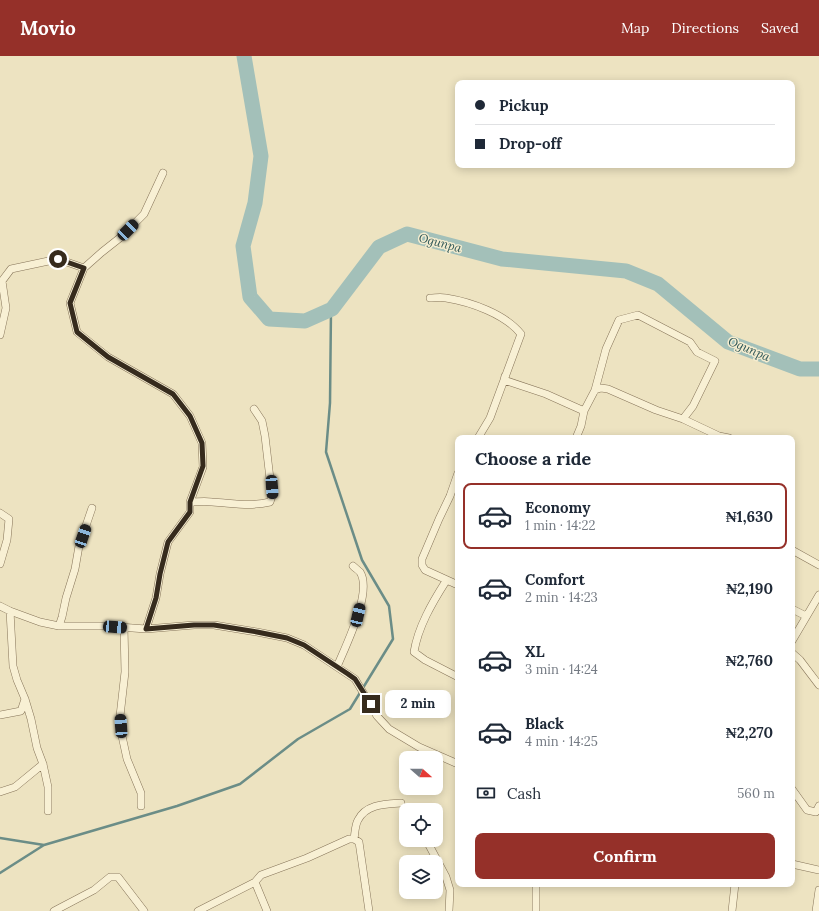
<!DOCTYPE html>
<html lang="en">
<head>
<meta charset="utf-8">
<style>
	:root { --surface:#fff; --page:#f2f2f3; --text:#1f2937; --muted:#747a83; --line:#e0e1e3; --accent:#953029 }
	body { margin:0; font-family:Lora,serif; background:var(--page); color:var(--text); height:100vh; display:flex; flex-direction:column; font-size:15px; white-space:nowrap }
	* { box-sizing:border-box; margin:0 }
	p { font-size:13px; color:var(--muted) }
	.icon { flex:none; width:22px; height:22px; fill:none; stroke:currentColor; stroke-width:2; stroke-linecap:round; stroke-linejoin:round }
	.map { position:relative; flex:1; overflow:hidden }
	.drawer { position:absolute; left:455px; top:379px; width:340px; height:452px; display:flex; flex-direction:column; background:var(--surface); border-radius:8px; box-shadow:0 2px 10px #0003 }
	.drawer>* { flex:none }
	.top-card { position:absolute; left:455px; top:24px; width:340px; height:88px; border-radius:8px; box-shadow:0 2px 10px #0003; display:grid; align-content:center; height:88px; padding:0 20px; background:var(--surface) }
	.needle { width:26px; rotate:111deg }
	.tools { position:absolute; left:399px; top:695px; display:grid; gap:8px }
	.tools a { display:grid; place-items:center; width:44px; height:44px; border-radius:8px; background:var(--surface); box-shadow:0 2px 10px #0003; font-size:20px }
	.end { position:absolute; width:18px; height:18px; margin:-9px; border:5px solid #362b1d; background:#fff; box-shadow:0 0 0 2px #fff }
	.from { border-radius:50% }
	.bubble { position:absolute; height:28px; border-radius:8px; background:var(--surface); box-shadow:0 2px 10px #0003; font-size:13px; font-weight:800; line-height:28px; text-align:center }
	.car { position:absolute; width:12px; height:24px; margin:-12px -6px; border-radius:5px; box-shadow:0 0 3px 1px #0007; background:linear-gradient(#222 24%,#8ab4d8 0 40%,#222 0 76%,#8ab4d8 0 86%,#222 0) }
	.top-card b { display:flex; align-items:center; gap:14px; height:38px; font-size:15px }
	.top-card b+b { border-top:1px solid var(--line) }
	.top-card i { width:10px; height:10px; background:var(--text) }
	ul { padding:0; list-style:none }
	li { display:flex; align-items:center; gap:12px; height:66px; margin:0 8px 6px; padding:0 12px; border:2px solid transparent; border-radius:8px }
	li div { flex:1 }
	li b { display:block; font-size:15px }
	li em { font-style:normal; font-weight:800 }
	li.current { border-color:var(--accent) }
	li>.icon { width:36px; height:36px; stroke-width:1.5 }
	h2 { padding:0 20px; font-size:18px; line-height:48px }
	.pay { display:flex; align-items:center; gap:10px; height:44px; padding:0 20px; font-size:15px }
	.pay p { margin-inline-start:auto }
	.action { display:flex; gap:8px; margin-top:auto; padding:8px 20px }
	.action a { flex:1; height:46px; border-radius:8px; background:var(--accent); color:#fff; font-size:16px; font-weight:800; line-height:46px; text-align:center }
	header { display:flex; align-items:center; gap:24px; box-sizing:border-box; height:56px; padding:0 20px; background:var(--accent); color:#fff }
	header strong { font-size:19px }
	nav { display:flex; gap:22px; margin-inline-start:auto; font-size:14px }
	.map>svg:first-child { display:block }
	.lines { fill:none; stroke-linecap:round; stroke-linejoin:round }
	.stream { stroke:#6b8d87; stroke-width:2.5 }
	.river { stroke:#a3c0b9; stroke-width:15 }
	.minor-casing { stroke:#867459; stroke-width:8 }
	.minor { stroke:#f8f0d4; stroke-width:7 }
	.route { stroke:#362b1d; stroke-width:5 }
	.labels { text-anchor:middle; stroke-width:3; stroke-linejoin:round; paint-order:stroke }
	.water-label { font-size:12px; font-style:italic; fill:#2c5556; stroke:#f5edd0 }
</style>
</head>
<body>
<header>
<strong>Movio</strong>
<nav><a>Map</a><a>Directions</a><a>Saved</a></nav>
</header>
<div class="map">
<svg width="819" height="855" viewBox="0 0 819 855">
	<rect width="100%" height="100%" fill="#ede3c1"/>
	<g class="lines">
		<path class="stream" d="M0,782L44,789
			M0,817L44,789L177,750L240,728L298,683L350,653L393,583L389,550L362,504L326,396L330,347L331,253"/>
		<path class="river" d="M244,0L261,100L255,147L243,190L250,241L269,263L305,265L332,253L379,191L407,178L502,203L626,215L658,228L728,286L800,313H819"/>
		<g class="minor-casing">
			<path id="minor" d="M430,242C435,242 440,241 446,242C471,246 505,258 521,278L490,362L478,382
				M0,279L6,252L2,225L11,213L58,203L84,212
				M505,320L504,324L546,338L584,355
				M595,334L601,332L608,333L656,354L683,363L719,380L729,382
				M576,382L581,370L584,355L595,334L606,293L619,264L638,259L690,286L697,296L715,305L693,350L683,363
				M458,417L450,440L439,463L422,503V509L425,514L458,529
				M190,446C197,446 205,445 212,446C232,447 250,451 270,446L272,440L265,380L262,365L254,353
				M0,457L9,463L7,484L0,508
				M792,494L819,509
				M446,525C432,547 418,571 414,596L425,604L458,621
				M0,550L10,555L40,566L59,570H106L146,573L194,569H214L257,576L287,582L304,589L355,623L377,660L389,673L419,691L458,708
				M792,553L806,560
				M10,555L13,610L17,624L25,643L31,663L37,692L43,708L48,731V755
				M59,570L62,561L66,542L75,513L79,490L92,452
				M124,571L125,616L120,660L122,680L127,703L141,737V750
				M146,573L156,542L160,518L168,486L190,456V446L203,411L202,387L190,360L173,338L108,301L77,276L70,247L84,212L102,196L121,181L144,158L163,117
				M792,585L819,539
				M792,597L800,604L819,629
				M337,611C345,591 373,536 360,516C358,514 355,512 353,510
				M0,659L21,655L25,643
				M792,733L807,754L816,756L819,750
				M0,736L15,731L43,708
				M354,783C355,777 355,769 358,764C366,748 385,748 401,747
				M429,789L446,821L450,834L449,855
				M792,808L819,814
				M536,828V855
				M54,855L94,834L110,821H118L144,855
				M198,855L255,826
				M267,855L255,826L261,819L307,802L349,783H354L359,786L369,855
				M732,855L735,828
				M816,855L819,834"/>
		</g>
		<use href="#minor" class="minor"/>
	</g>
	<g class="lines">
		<path class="route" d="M58,203L84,212L70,247L77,276L108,301L173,338L190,360L202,387L203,410L190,446V456L168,486L160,518L156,542L146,573L194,569H214L257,576L287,582L304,589L348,618L355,623L371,648"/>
	</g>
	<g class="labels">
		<g class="water-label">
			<text transform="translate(440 187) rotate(15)" y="4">Ogunpa</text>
			<text transform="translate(749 293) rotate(23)" y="4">Ogunpa</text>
		</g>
	</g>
</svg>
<div class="tools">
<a><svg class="needle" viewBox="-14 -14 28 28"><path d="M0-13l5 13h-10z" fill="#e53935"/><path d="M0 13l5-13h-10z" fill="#747a83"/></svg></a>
<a><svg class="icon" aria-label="locate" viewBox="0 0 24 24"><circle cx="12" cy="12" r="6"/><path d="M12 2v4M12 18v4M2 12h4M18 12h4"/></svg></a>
<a><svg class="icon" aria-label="layers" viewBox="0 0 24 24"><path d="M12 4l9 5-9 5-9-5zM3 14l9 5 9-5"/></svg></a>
</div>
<i class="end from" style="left:58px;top:203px"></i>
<i class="end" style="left:371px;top:648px"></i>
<div class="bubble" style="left:385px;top:634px;width:66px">2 min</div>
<i class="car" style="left:128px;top:174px;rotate:45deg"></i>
<i class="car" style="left:272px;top:431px;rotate:176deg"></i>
<i class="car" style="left:83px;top:480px;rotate:19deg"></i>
<i class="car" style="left:358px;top:559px;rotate:13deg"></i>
<i class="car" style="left:115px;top:571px;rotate:94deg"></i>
<i class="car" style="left:121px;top:670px;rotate:356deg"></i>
<div class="top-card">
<b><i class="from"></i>Pickup</b>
<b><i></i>Drop-off</b>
</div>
<section class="drawer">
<h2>Choose a ride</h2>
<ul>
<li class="current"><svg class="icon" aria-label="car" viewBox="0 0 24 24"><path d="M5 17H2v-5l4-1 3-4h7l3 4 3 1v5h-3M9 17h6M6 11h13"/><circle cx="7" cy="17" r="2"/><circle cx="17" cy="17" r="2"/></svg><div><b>Economy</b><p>1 min · 14:22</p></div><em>₦1,630</em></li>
<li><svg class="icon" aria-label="car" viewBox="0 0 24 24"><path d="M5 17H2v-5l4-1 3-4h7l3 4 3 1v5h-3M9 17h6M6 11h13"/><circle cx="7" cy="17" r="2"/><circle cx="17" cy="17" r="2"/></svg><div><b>Comfort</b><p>2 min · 14:23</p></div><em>₦2,190</em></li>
<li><svg class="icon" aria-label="car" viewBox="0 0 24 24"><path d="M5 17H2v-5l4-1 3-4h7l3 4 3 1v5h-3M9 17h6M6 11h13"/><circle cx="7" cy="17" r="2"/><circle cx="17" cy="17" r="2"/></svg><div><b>XL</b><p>3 min · 14:24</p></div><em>₦2,760</em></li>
<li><svg class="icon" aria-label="car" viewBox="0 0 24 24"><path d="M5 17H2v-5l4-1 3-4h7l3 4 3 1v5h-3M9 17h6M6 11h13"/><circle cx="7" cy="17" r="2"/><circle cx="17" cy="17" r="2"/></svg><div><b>Black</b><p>4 min · 14:25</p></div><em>₦2,270</em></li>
</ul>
<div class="pay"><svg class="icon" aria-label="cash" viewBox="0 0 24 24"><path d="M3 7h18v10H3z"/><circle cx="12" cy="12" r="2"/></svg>Cash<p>560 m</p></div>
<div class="action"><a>Confirm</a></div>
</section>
</div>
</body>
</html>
